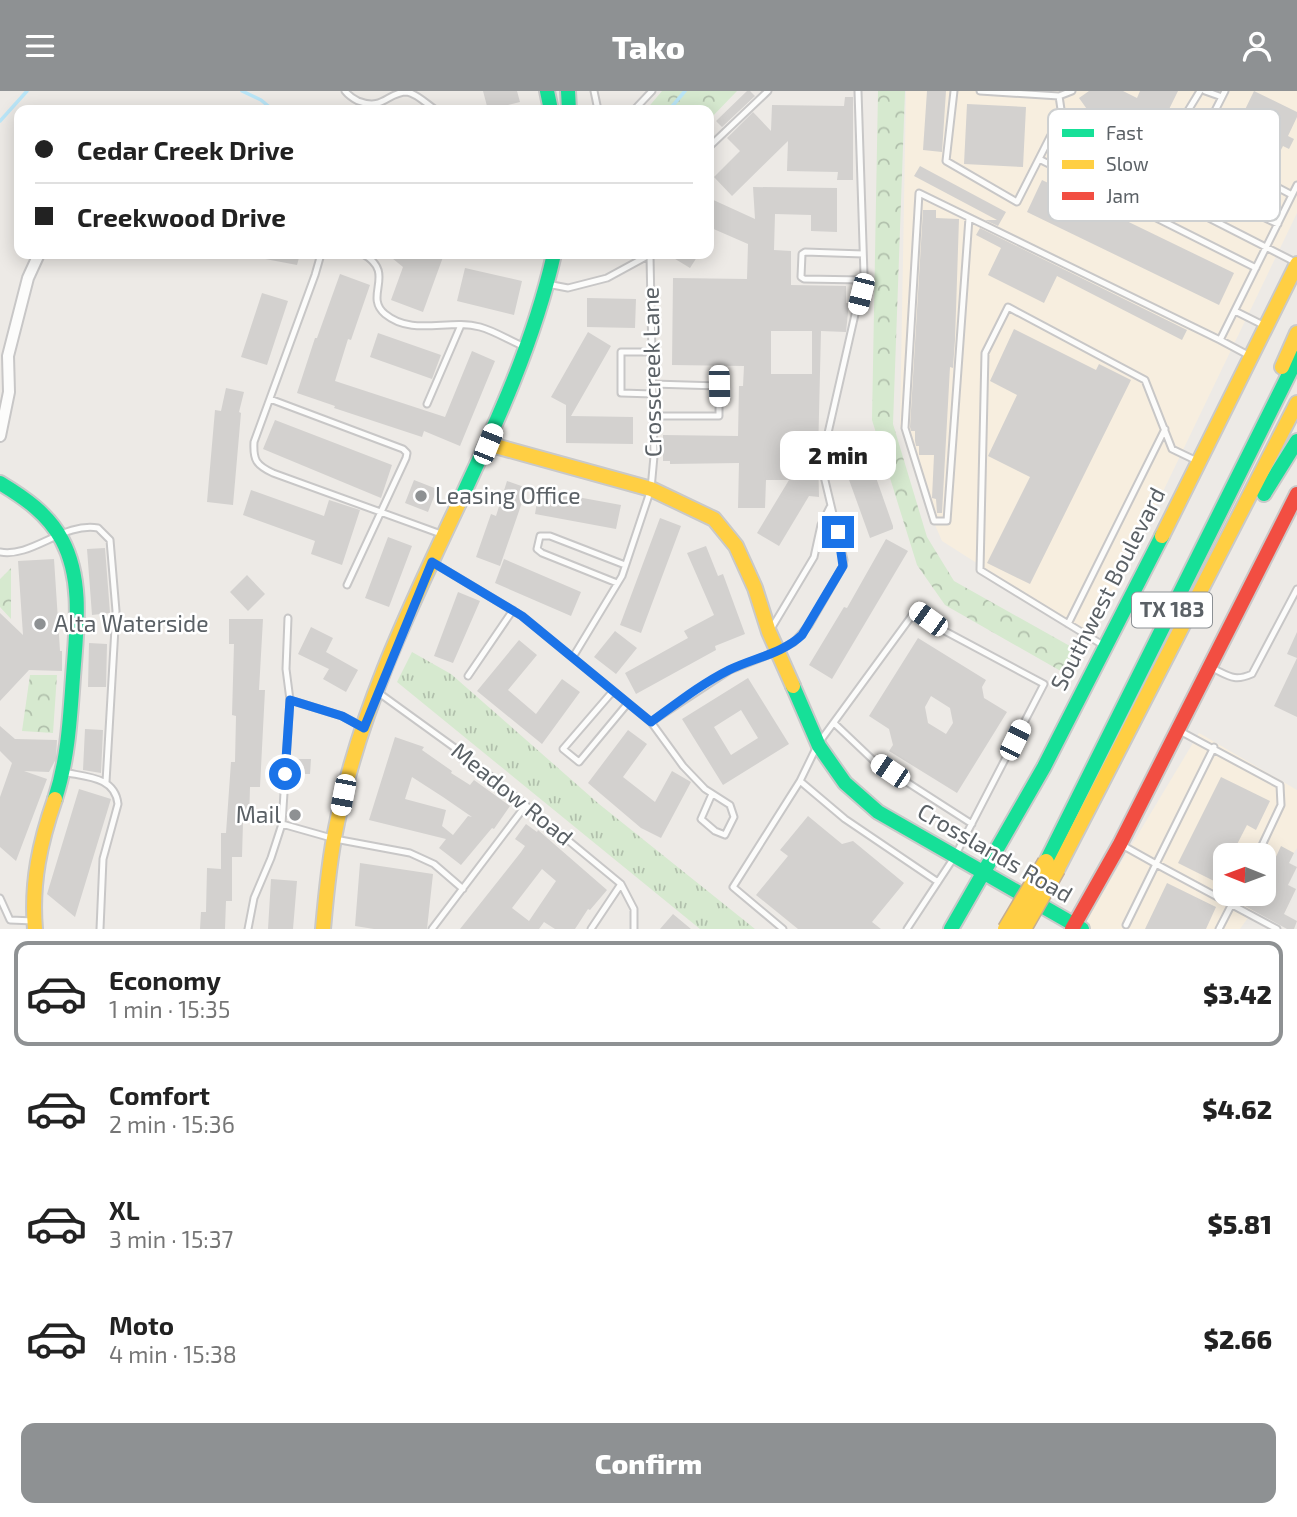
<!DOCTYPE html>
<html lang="en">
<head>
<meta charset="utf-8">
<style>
	:root { --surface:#fff; --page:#f6f6f6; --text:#222; --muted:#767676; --line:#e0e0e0; --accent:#8e9193 }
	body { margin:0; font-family:"Exo 2",sans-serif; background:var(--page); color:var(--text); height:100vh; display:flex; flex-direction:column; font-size:26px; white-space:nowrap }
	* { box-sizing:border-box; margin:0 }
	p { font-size:23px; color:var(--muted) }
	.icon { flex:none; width:38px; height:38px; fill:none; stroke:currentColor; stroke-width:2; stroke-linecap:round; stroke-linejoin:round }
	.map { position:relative; height:838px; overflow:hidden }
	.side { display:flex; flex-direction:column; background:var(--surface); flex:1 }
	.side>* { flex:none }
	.guide { position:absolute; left:14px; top:14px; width:700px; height:154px; border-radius:14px; box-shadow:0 4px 18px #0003; display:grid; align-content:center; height:154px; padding:0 21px; background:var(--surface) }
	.needle { width:46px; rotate:271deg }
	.controls { position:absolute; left:1213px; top:752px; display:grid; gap:14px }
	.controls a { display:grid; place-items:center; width:63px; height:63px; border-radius:14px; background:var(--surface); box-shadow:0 4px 18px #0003; font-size:35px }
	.end { position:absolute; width:32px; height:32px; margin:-16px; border:9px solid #1a73e8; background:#fff; box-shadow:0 0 0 4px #fff }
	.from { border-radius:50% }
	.bubble { position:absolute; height:49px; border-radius:14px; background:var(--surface); box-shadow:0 4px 18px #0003; font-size:23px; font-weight:800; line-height:49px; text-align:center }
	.car { position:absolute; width:21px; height:42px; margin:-21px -10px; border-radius:9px; box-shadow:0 0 5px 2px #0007; background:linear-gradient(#fff 24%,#345 0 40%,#fff 0 76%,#345 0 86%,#fff 0) }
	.guide b { display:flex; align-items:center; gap:24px; height:66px; font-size:26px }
	.guide b+b { border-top:2px solid var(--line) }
	.guide i { width:18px; height:18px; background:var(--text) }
	ul { padding:12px 0 0; list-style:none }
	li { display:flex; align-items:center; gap:21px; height:105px; margin:0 14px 10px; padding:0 7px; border:4px solid transparent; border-radius:14px }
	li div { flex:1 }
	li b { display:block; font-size:26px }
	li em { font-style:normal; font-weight:800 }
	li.current { border-color:var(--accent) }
	li>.icon { width:63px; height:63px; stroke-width:1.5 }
	.cta { display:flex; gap:14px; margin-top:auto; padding:14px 21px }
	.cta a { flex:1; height:80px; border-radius:14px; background:var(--accent); color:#fff; font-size:28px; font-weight:800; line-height:80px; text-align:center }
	header { display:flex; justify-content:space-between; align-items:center; height:91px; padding:0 21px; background:var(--accent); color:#fff; font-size:32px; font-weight:800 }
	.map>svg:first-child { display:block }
	.commercial { fill:#f7eedf; fill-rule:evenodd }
	.grass { fill:url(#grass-tufts) }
	.forest { fill:url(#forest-crowns) }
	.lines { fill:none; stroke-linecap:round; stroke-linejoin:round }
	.stream { stroke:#bae6f8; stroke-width:3.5 }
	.building { fill:#d3d1cf; fill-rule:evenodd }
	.lane-casing { stroke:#c8c7c7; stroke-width:9 }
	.street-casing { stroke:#c8c7c7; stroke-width:14 }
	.fast-casing { stroke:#c9c9c9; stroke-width:18 }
	.slow-casing { stroke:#c9c9c9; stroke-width:18 }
	.jam-casing { stroke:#c9c9c9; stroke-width:18 }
	.lane { stroke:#fcfcfb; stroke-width:5 }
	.street { stroke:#fcfcfb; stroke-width:10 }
	.fast { stroke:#16e098; stroke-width:14 }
	.slow { stroke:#ffcf43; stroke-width:14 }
	.jam { stroke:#f24e42; stroke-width:14 }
	.slow-bridge-casing { stroke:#c5ae93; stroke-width:19; stroke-linecap:butt }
	.slow-bridge { stroke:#ffcf43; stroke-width:16 }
	.route { stroke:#1a73e8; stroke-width:9 }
	.poi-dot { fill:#8e9193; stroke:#fff; stroke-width:2.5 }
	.labels { text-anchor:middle; stroke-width:5; stroke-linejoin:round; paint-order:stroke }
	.shield { fill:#fff; stroke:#8c9094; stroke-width:2 }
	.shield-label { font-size:21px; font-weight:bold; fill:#5b6166 }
	.street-label { font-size:23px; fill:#5b6166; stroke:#fff }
	.poi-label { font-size:23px; fill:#5b6166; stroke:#fff; text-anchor:start }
	.key { fill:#fff; stroke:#ced0d1; stroke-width:2 }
	.key-label { font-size:19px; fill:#5b6166 }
</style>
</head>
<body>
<header><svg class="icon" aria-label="menu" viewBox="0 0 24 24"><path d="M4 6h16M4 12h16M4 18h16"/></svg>Tako<svg class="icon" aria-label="person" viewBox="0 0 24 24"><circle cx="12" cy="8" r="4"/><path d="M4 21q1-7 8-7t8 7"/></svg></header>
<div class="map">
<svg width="1297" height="838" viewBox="0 0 1297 838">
	<defs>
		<pattern id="grass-tufts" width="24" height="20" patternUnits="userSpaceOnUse" patternTransform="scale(1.75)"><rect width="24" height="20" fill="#d6e9cf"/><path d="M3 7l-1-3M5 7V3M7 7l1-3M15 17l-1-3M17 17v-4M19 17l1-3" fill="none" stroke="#b1c0ac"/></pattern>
		<pattern id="forest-crowns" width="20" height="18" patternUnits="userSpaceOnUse" patternTransform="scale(1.75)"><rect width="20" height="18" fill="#d6e9cf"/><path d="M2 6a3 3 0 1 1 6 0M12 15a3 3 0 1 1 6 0" fill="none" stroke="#b1c0ac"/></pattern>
	</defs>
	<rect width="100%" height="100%" fill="#edeae6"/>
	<path class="commercial" d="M906,0H1297V122L1093,546L942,450L919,397L900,334Z
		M1199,642L1297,699V757L1240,838H1081ZM1225,765H1264V803H1225Z"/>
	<path class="grass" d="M412,561L451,583L599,713L755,838H700L397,591Z"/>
	<path class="forest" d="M662,0H737L709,29V19H646Z
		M878,0H905L893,333L927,446L954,490L1077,559L1066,583L945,514L917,474L872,329Z
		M11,477V528L0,516V488Z
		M30,584H57L53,642L22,640Z"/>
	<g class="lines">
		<path class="stream" d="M242,0L261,9L273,19
			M309,19H311
			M669,19L685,0
			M0,30L27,0"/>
	</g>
	<path class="building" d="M483,0H517L520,11L488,19Z
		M747,0H750L755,5L722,36L716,30Z
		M927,0H946L942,61L923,59Z
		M1089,0H1123L1137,7L1140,0H1178L1152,53L1089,21L1079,7Z
		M1254,0L1297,21V26L1288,45L1294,48L1289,58L1283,55L1267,85L1256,79L1258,76L1238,66L1240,62L1227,56Z
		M845,6H853V89H837L838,81L787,80L788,50L732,105L714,86L740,60L727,47L753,21L771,40L772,14L844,15Z
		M967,13L1026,16L1023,76L964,73Z
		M920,75L1006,121L998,135L985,129H997L914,85Z
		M1042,89L1234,182L1219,214L1027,121Z
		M753,96L837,97V141L811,140V124L775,123L774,159L791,160V194L846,195V212H849L846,241L821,240L818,364L819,406L809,405L779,455L757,442L789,389H766L765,417H738L739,372L670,373V370H663V344L738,345L739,295H743L744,275L672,274L673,187L747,188L748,153L709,136V107L755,128ZM771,240H812V283H771Z
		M923,119H936V127L959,128L955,249L953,277L950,276L942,422H937L936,408L932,407L934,364H919V355H916L915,350V340H911L910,336Z
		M980,137L1187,239L1182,249L1057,185L1044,212L988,184L1001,157L976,144Z
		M260,163H300L297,174L260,167Z
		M387,163H434L443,166L423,221L391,209L403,176Z
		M667,163H699L690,177Z
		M465,177L522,190L514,224L457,210Z
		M340,183L370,194L351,249L348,248L335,290L445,326L472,260L495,270L460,355L424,340L422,346L334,317L335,315L297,302L315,247H317Z
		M262,202L288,210L267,274L241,266Z
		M587,207L636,208L635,237L587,236Z
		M1014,238L1096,279L1099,273L1131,289L1030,493L987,472L1030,386L988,365L1017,304L990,290Z
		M588,241L611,255L571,325L633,326V353L566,352V314L551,306Z
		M378,242L441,264L432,288L370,266Z
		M226,297L244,301L239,321L241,322L233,414L207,411L215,319L221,320Z
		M275,329L392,374L381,407L263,358Z
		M860,341L893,435V438L870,447L835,350Z
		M414,389L437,398L428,421L405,412Z
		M507,390L527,397L500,475L476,466L491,423L496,425Z
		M251,399L324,425L329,409L360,419L342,474L311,463L315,450L243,424Z
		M539,399L621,414L616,438L535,423Z
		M660,427L681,435L641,542L620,534Z
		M388,446L412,455L389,516L365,507Z
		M886,448L908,460L832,588L809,574L844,516L847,517Z
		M706,455L718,485L723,483L745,543L715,555L716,559L636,603L625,582L688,547L684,540L714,524L687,462Z
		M105,457L110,522L92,524L87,458Z
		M54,468L60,560H62V580L29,579L0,610V522L23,544L18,470Z
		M504,468L581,501L571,525L495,492Z
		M247,484L265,503L248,520L230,501Z
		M458,501L480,510L453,572L434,565Z
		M229,528H263L259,599H265L260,696H250L249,731H243L242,766H232V810H226L225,838H200L201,821H206L207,777L221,778V742H226L231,671H235L236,625L232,624L234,553H229Z
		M311,536L333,547L326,561L358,579L346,601L323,588L329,578L298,563Z
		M615,540L637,557L616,583L594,566Z
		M1297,541V626L1274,615L1297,567L1287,563Z
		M918,547L986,589L982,596L984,607L1007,621L957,702L889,660L893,654L889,638L869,625ZM931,605L950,617L953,632L946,643L928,632L925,616Z
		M519,549L537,564L508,599L536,623L562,588L580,601L542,653L477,600Z
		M89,552L107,553L106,596H88Z
		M748,587L789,653L723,694L682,628ZM741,619L758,647L731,664L714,636Z
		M0,635L15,648L57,649L56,668L49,681L24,680L47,688L16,770L0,756V706L12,672L0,660Z
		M85,638L103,639L101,682L83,679Z
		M628,639L647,653L623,686L655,711L672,680L691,691L661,747L641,737L588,692Z
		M395,646L424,656L422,659L452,680L451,682L470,694L474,689L510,715L494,738L492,737L461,774L439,757L446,748L369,729ZM412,686L443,706L472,726L468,725L453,744L442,735L446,719L405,708Z
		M295,668H311L310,683H295Z
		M1221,686L1270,710L1256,739L1247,734L1231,765H1225V777L1218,792L1178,772Z
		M79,698L111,708L75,826L47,803Z
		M808,725L842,753L853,750L904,792L872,831L881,838H798L756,804L788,765L780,759Z
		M526,733L537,741L538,739L607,799L590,819L588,818L575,838H555L544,831L539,838H460L521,761L525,755L515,748ZM542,778L556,790L529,830L512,817Z
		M1281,755L1294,762L1289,772L1297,776L1288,794L1296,798L1284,823L1297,830L1294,838H1287L1243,814L1248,803H1264V781L1268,783Z
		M360,772L433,783L427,838H374L355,835Z
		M271,788L297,790L293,838H268Z
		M1167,792L1216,816L1206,838H1145Z
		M673,823L691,838H660Z"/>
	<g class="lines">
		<g class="lane-casing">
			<path id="lane" d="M345,0C349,5 352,7 358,10C384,20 387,1 407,1C416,2 428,14 436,19
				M594,0L598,19
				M954,0L946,70L1017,111L1050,46L1297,172
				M980,0L1059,5L1072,0
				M1205,0L1222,6
				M634,19L652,0
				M1062,25L1181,87L1278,133
				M1050,46L1062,25L1059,5
				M1198,54L1292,104
				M709,56L768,0
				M1039,68L1256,177
				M1161,76L1189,18L1200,0
				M969,127L947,430H934L905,337L919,102L1220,249L1250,265
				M1160,128L1225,0
				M321,163L315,184L254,351C253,369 256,374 273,382L441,443
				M363,163C397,182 363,205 385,223C413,246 449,227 480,236C495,240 510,250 525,256
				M863,189L804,188L801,186L802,163L805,161L863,163
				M547,193L568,197L607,187L651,163
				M1235,220L1265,235
				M1220,249L1297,94
				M652,261H621V302L653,303
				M653,293L719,295V325H654
				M270,308L403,358L407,362L406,367L347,494
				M427,313L461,234
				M0,461C32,467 63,431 98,437L110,449L116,520L106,691
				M432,471L522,525L651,631L683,675L705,698L730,714L734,726L725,744L715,740L701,728L712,703
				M617,492L542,462L537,458L540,445H550L625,474
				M1068,533L1165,338
				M771,538L814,466L821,434L830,416
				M1106,556L980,479L985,262L1008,216L1145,289L1172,358L1197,370
				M573,566L622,485L651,398L654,365L650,165
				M1212,577C1229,585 1234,591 1252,583L1297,498
				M468,585L513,519
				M613,600L563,658L579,671L628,612
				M379,602L466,665L621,793L634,818V838
				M290,609L342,625L363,636
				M651,631L730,579L778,560L794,551L809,534L843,475L844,469L823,381V364L864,184L858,0
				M834,632L874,670L972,733
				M1178,639L1280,694L1281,714L1257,765
				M63,681C85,686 115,685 118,713L103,768L100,838
				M800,690L845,728L938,791
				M282,733L335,748L410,762L434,773L463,798
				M1122,754L1156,773L1214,656
				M0,807L10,829L34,830
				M1126,834L1156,773L1277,838
				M248,838L254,807L271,767L282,733L290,609L286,578L288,527
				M432,838L526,714
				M591,838L621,793
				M783,838L733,796L800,690L818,653L916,519L941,538L1044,593L955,765L907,838
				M1219,838L1237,803"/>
		</g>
		<g class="street-casing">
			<path id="street" d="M0,345L9,301L8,265L28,187L39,163"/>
		</g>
		<g class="fast-casing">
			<path id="fast" d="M547,0L551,19
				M568,0L569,19
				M0,392C25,407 48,423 62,449C84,490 76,542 73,586C70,628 68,668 55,708
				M1264,403L1297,350
				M459,412C497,331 534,251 554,163
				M793,595L819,655L845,692L878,721L1082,838
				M1046,771L1297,267
				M951,838L1044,676L1162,445"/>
		</g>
		<g class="slow-casing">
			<path id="slow" d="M1282,276L1297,242
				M488,353L651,398L714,428L736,455L755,497L769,541L793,595
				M1162,445L1297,173
				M1058,777L1297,312
				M35,838C31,792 40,751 55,708
				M323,838C326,804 329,770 336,737C358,623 410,516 459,412"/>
		</g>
		<g class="jam-casing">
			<path id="jam" d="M1072,838L1120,753L1297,403"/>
		</g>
		<use href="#lane" class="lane"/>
		<use href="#street" class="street"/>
		<use href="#fast" class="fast"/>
		<use href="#slow" class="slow"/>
		<use href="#jam" class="jam"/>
		<g class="slow-bridge-casing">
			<path id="slow-bridge" d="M1006,838L1046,771
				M1023,838L1057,778"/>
		</g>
		<use href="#slow-bridge" class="slow-bridge"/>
	</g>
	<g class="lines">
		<path class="route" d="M285,683L290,609L342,625L364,637L432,471L522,525L651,631C676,613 701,593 729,579C753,567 782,563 802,544L843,475L838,441"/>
	</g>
	<g class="poi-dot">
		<circle cx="421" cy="405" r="7"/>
		<circle cx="40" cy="533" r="7"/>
		<circle cx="295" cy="724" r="7"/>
	</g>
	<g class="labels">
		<rect class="shield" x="1132" y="501.5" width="80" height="35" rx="5"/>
		<g class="shield-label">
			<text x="1172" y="526">TX 183</text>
		</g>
		<g class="street-label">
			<text transform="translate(652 281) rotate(-91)" y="8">Crosscreek Lane</text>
			<text transform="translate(1108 498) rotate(-63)" y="8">Southwest Boulevard</text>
			<text transform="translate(512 703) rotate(39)" y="8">Meadow Road</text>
			<text transform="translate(995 762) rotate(30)" y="8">Crosslands Road</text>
		</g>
		<g class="poi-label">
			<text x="435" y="413">Leasing Office</text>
			<text x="54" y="541">Alta Waterside</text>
			<text x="281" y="732" text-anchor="end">Mail</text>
		</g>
	</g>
	<rect x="1048" y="18" width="232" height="112" rx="10" class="key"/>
	<rect x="1062" y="38" width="32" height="8" fill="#16e098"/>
	<rect x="1062" y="69" width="32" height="9" fill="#ffcf43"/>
	<rect x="1062" y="101" width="32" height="8" fill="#f24e42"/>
	<g class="key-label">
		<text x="1106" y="49">Fast</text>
		<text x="1106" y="80">Slow</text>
		<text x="1106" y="112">Jam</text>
	</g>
</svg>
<div class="controls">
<a><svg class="needle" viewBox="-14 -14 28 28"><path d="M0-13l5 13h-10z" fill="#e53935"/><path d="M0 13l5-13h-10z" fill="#767676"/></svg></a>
</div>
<i class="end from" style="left:285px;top:683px"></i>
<i class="end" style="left:838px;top:441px"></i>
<div class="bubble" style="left:780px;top:340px;width:116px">2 min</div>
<i class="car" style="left:861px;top:203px;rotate:194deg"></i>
<i class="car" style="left:719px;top:295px;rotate:179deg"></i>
<i class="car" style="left:488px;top:353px;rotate:22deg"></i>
<i class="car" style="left:928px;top:528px;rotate:306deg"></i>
<i class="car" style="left:1015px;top:649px;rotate:26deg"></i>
<i class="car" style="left:890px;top:680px;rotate:304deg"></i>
<i class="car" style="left:343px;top:704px;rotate:191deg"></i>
<div class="guide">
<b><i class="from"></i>Cedar Creek Drive</b>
<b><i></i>Creekwood Drive</b>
</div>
</div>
<section class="side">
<ul>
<li class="current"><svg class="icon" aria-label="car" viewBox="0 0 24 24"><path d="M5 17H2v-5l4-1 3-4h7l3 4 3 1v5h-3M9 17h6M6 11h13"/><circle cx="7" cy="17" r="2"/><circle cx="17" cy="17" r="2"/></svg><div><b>Economy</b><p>1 min · 15:35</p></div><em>$3.42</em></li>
<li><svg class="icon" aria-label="car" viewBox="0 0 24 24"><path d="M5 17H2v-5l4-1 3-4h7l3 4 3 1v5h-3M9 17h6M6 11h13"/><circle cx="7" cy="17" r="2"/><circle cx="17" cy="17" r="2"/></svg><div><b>Comfort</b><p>2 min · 15:36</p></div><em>$4.62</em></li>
<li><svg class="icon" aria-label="car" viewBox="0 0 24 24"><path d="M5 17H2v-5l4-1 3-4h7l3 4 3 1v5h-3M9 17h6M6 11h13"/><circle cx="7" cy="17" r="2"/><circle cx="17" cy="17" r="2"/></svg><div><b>XL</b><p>3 min · 15:37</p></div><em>$5.81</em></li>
<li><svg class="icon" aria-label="car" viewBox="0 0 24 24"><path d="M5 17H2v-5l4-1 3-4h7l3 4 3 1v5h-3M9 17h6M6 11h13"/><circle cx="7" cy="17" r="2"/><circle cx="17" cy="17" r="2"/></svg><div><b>Moto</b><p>4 min · 15:38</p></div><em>$2.66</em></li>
</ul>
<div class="cta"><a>Confirm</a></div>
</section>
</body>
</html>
